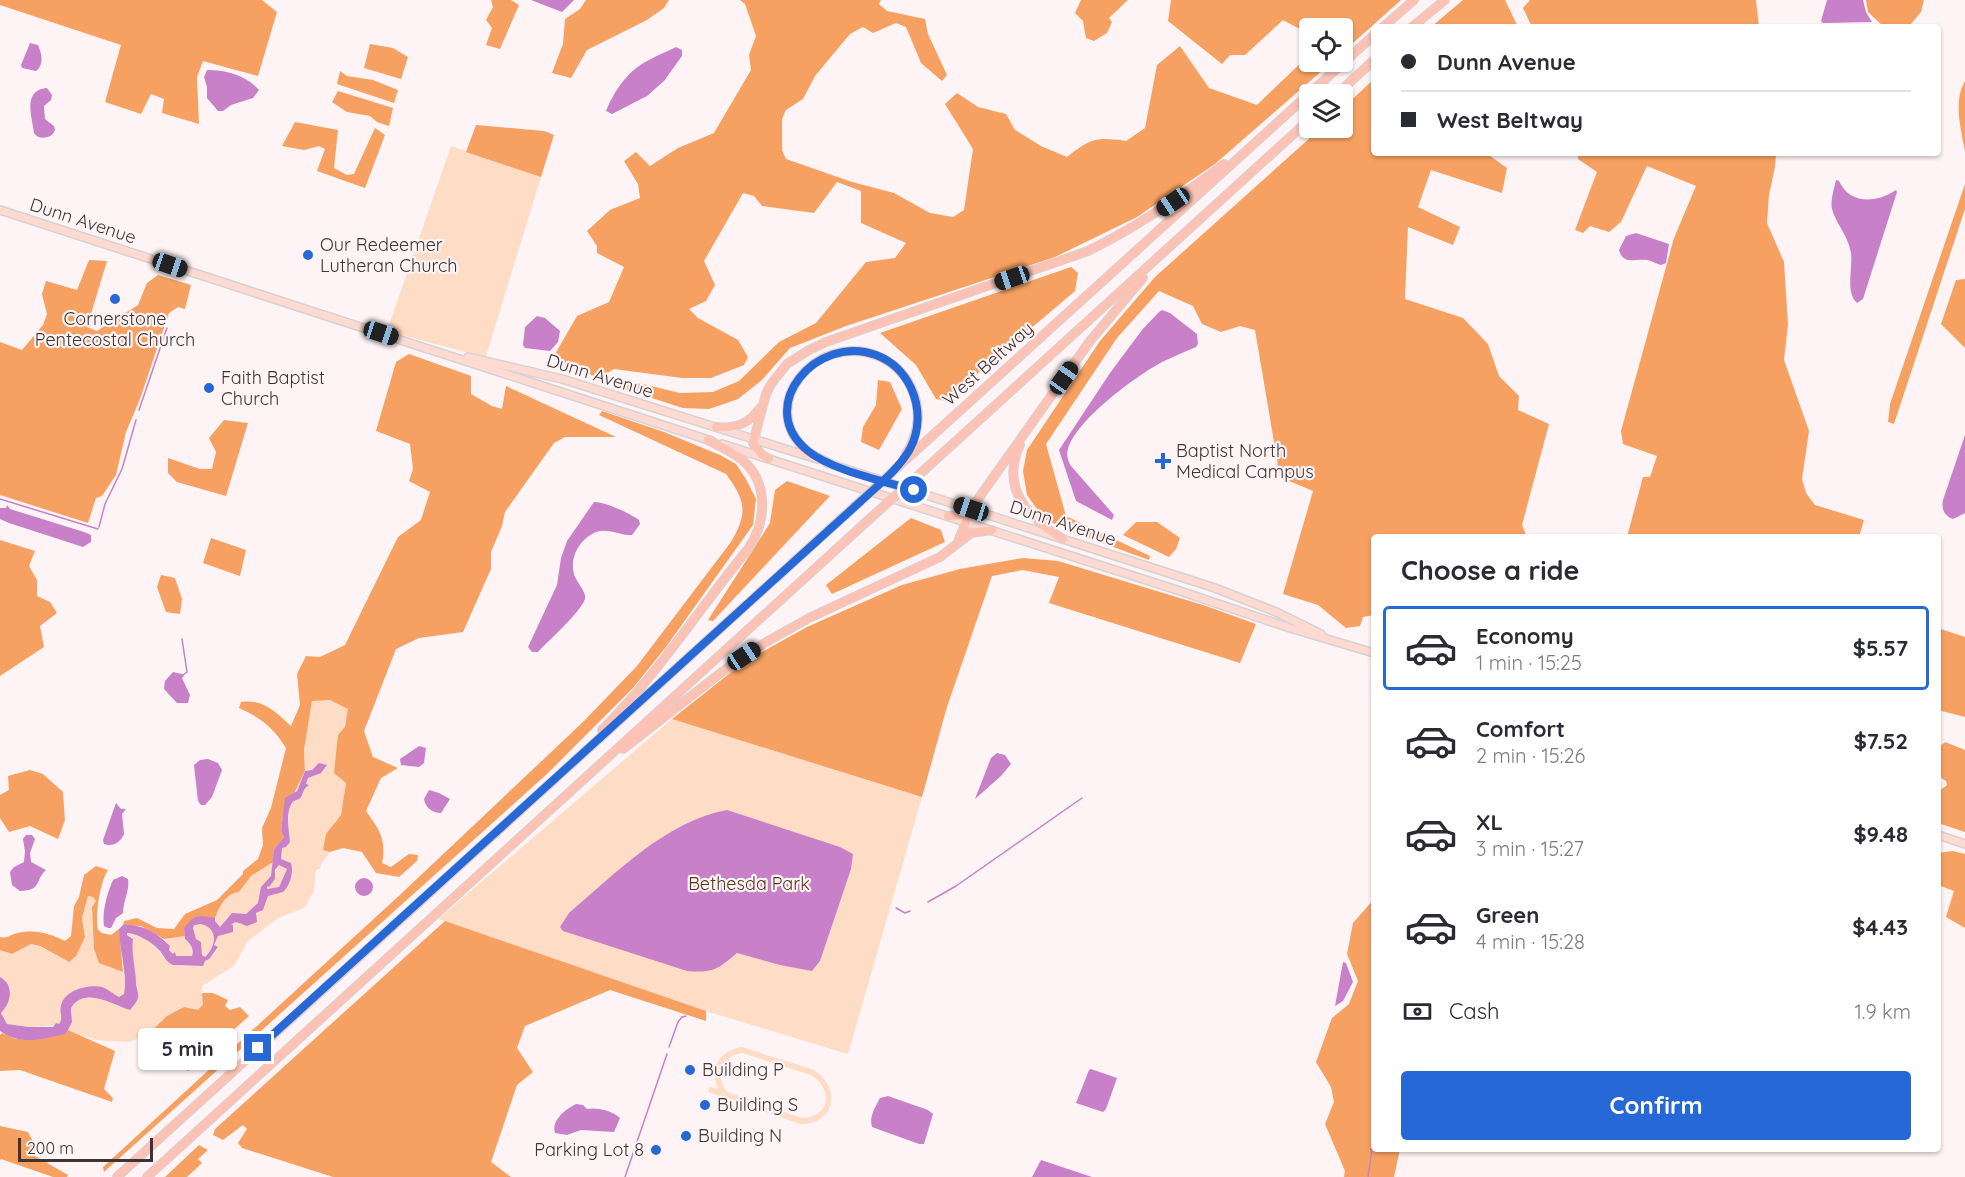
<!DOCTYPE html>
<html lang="en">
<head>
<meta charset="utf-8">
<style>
	:root { --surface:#fff; --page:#f7f7f7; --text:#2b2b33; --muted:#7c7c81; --line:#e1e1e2; --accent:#2668d5 }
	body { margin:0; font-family:Quicksand,sans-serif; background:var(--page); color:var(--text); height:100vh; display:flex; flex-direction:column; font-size:22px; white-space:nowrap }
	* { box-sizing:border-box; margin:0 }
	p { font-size:20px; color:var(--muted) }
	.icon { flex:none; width:33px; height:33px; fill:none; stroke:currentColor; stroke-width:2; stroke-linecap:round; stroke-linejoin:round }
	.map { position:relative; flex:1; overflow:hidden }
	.details { position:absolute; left:1371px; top:534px; width:570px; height:618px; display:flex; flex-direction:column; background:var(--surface); border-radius:6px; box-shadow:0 2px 4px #0004 }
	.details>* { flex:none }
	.hud { position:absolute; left:1371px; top:24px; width:570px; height:132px; border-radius:6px; box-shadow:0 2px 4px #0004; display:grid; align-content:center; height:132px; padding:0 30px; background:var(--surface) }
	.controls { position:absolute; left:1299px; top:18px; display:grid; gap:12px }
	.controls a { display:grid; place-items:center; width:54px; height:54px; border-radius:6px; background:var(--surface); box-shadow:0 2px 4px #0004; font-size:30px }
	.scale { position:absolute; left:18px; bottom:15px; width:135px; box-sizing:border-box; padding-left:6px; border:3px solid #3e3435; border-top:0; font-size:16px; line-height:21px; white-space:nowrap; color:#3e3435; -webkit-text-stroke:4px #fff4f5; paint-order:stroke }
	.end { position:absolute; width:27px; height:27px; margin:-14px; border:8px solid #2668d5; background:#fff; box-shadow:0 0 0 3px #fff }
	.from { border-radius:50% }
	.bubble { position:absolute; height:42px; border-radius:6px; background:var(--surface); box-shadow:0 2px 4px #0004; font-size:20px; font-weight:800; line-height:42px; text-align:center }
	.car { position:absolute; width:18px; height:36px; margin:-18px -9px; border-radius:8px; box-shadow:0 0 4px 2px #0007; background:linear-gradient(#222 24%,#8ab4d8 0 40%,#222 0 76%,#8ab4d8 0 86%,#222 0) }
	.hud b { display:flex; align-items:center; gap:21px; height:57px; font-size:22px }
	.hud b+b { border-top:2px solid var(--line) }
	.hud i { width:15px; height:15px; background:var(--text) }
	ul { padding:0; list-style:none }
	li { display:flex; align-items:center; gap:18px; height:84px; margin:0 12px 9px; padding:0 18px; border:3px solid transparent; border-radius:6px }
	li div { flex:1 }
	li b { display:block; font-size:22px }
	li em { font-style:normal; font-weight:800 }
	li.on { border-color:var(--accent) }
	li>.icon { width:54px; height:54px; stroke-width:1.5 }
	h2 { padding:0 30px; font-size:27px; line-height:72px }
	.pay { display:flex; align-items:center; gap:15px; height:66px; padding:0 30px; font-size:22px }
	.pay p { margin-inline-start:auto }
	.button { display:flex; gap:12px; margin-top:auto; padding:12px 30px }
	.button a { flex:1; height:69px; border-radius:6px; background:var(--accent); color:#fff; font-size:24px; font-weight:800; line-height:69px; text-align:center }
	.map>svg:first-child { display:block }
	.green { fill:#fedcc5; fill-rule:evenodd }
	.forest { fill:#f6a161 }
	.water { fill:#c880c8; fill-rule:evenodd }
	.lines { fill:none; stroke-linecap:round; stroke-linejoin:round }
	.stream { stroke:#c880c8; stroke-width:1.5 }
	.major-casing { stroke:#d5d2d3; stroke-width:10 }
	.highway-casing { stroke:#d5d2d3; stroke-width:10 }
	.major { stroke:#fedad2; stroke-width:7 }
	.highway { stroke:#fec2b4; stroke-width:8 }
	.highway-bridge-casing { stroke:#d5d2d3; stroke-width:10; stroke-linecap:butt }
	.highway-bridge { stroke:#fec2b4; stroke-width:8 }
	.route { stroke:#2668d5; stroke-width:8 }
	.poi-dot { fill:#2668d5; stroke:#fff4f5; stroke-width:2 }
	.labels { text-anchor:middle; stroke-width:4.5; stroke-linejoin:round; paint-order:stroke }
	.street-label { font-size:18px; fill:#3e3435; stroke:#fff4f5 }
	.poi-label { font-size:18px; fill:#3e3435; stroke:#fff4f5; text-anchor:start }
	.park-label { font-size:18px; fill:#58351b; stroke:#fff4f5 }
</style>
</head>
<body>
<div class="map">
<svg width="1965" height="1177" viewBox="0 0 1965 1177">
	<rect width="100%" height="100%" fill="#fff4f5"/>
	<path class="green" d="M451,146L541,177L486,356L484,357L387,331Z
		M330,699L349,708L345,727L346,783L341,815L335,821L323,850L330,852L321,864L320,869L316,870L314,891L304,908L278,918L248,941L234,966L202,986L203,1004L198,1010L167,1016L147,1035L129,1042L95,1040L68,1030L73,1015L71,1008C83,989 105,1000 120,1007L138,993C134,975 132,956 132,937L127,935V933C150,933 162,962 179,966C187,968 194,964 203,966L205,961L213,955L218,948L214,945L218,936L233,922L236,921L243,924L256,913L261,912L268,895L283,892L291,863L281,859L280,854L288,831L290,808L293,802L300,798L308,778L313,776L318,767L312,770L305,771L304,750L312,701Z
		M672,719L922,797L848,1054L706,1011L438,919Z
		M273,862L271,876L261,891L258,903L246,914L227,917L222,926H218L215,920C219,908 224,894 239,892L251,876Z
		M279,864L287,869L279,887L267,889L266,888C272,879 276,873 279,864Z
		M88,896L94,897L96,901L92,907L94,949L99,963L123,972L126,987L124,994L119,997L90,987L62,1014V1020L59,1025L30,1027L7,1024L1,1013L5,980L0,977V950L12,954L31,944L39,946L68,962L85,937L82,918Z
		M201,924L212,928C216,939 213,950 204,957L202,956C202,941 194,940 193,928L194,925Z
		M185,936V940L191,944L192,956H176L169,950L170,946L164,939Z
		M742,1047L814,1070C842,1088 835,1125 800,1124L708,1092L710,1087L718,1089C709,1068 720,1050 742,1047ZM742,1053L811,1075C834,1089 830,1117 802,1118L727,1092C715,1076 721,1056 742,1053Z"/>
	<path class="forest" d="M0,0H262L277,12L258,76L203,61L197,77L199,124L162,113L164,99L151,94L141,114L105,102L121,45L0,5Z
		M491,0H511L519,5L500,49L486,45L492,28L486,20L493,7Z
		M586,0H669L664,8L647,20L587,50L571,78L552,73L563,44L565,19L580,9Z
		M740,0H881L879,4L887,11L925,19L928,34L947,75L942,81L921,63L906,27L896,23L873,33L863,27L850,34L815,76L803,99L786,110L782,119V150L786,159L852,182L894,193L930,213L953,217L964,210L973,149L945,104L957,93L978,107L1006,114L1015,130L1041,146L1067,157C1092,138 1095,137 1126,141L1145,128L1157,65L1180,46L1209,88L1257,105L1309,55L1310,62H1332L1215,164L1137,217L1055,257L846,326L790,348L762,380L738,399L709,409L683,408L620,388V382L643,384L680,393L713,392L739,381L779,342L816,323L866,262L895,258L906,243L861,223V191L837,182L814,213L762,206L754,196L743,193L704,261L715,285L706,301L689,309L698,318L738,340L748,357L744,365L711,378H682L614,369L599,378L568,366L554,356L577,316L609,302L624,267L597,253V246L587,231L610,210L640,198L638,184L624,161L636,152L650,166L678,148L714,133L751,70L749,55L756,36L745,4Z
		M1081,0H1128L1109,18L1112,22L1107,33L1094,41L1086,38L1083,21L1075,13Z
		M1171,0H1401L1343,52L1342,28H1310L1309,34L1283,20L1245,55H1230L1222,64L1168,21Z
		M1463,0H1505L1518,27H1431Z
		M1530,0H1756L1759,27H1532L1523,8Z
		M1866,0H1924L1921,12L1911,24L1884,27L1868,12Z
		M370,44L393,48L408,57L401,79L364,68Z
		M340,71L347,76L373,80L398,90L394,103L337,84Z
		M1374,79V153H1486L1507,168L1502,193L1431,170L1418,207L1460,227L1453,245L1408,227L1405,299L1463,318L1488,344L1499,376L1519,396L1518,410L1549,424L1522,525L1527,537H1374V615L1363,617L1360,626L1346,628L1318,605L1283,594L1313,491L1280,477L1255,330L1240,326L1221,332L1202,324L1193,306L1159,291L1117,338L1046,444L1066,516L1150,556L1149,560L1075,533L1044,519L1027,495L1023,471L1027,450L1100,341L1155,277L1321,128H1342L1343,108Z
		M1965,81V151C1961,130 1953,101 1965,81Z
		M338,91L393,108L389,126L377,122L370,116L347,112L332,102Z
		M295,122L338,130L334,168L347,175L354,174L375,128L385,135L365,188L317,171L325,149L319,146L304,150L282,146Z
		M476,125L544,131L554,135L541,177L466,152Z
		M1578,153H1776L1775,167L1769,195L1767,223L1784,262L1788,324L1784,360L1809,431L1802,479L1806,493L1815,505L1864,520L1859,537H1627L1643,477H1650L1657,456L1623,444L1621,431L1674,238L1696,186L1647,166L1621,222L1609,232L1590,226L1583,233L1575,230L1597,172L1578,159Z
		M1965,184V209L1894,424L1888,422L1890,404Z
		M89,260L107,261L87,327L97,331L138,305L147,283L158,275L191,285L185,309L178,307L169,313L140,399L126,432L116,475L102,496L96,498L88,523L0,495V342L22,350L43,325L47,314L42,294L46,281L77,290Z
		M1071,267L1078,273L1075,291L945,401L936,399L916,365L880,333Z
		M1965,279V348L1941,324L1956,280Z
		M409,354L471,376V394L492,406L502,409L506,386L616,437H565L554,443L505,512L502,526L491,552V569L463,632L419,638L396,649L364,731L373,757L398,768L381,778L366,811C379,829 387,840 382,863L391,867L409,854L418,855L417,861L399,877L376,873L362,852L343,848L330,852L323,850L326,834L341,815L346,783L334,773L338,735L345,727L348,709L330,700L312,701L304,750L305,771L283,816L281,831L284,837L274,849L273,862L251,876L239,892C225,894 220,906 215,918L184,929L185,936L164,939L141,926L123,925L124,921L137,918L157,928L174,929L185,914L217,900L243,874V871L258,859L263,845L262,828L271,808L286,748C273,727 261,718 239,708L241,702C265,699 275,712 291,726L300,705L297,674L306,656L320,657L345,645L398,537L421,520L430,492L409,481L413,469L410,444L376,431L396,362Z
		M878,380L890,382L902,409L879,450L861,442L863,427L876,405Z
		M602,411L664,432L720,455L736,464L746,479L756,499L753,525L666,647L633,688L547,774L104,1172L103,1167L402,893L583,722L637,666L731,542C748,513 746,501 726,474L599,415Z
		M224,420L248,423L226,496L177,482L168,473V458L200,469H212L216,452L209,438Z
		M787,481L830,496L713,621L708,620L770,523L775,490Z
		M911,518L941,530L945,542L832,594L826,585Z
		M1136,522H1157L1180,538L1176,549L1169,557L1123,535Z
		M211,538L246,550L240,576L203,563Z
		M0,540L35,551L29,566L37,580V596L50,602L57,613L40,626L44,647L0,676Z
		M1023,558L1058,561L1206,606L1256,624L1240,663L1049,603L1059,577L1023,570L992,576L947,707L922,797L672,719L744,662L807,627L902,585L960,569Z
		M161,575L175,578L182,599L180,614L166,612L157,587Z
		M1938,628L1965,637V717L1938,710Z
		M1945,742L1965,750V832L1938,823V792L1947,785L1946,781L1938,776V748Z
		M30,770L43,774L63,792L65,820L58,839L30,826L9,832L0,818V795L9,790L8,776Z
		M1953,851L1965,854V928L1946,917L1954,891L1938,885V853Z
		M96,866L108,870C100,882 95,915 98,930L102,933L111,935L119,929L123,972L99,963L94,949L92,907L96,901L93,897L88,896L82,918L85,937L76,956L69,962L40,946L31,944L12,954L0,950V937C8,939 11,934 18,933C36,929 50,934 65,941L71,936L74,906L79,897L84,875Z
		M1374,899V1149H1400L1394,1177H1344L1345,1171L1325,1124L1334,1102L1331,1087L1316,1062L1332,1018L1349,1004L1358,981L1347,954L1353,923Z
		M445,921L706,1011V1021L610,990L525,1026L517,1048L533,1072L517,1085L491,1162L511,1177H333L242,1148L238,1143L247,1129L243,1125L223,1140L213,1135L215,1129Z
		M202,993H213L228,1000L225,1006L230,1010L240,1007L249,1016L188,1071L181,1067L173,1051H162L147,1035L167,1016L184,1007L198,1010L203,1004Z
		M68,1030L115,1051L104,1089L113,1098L112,1102L20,1070L0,1071V1035L2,1033L16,1039L66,1034Z
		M0,1126L28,1132L36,1147L35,1156L68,1175L67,1177H53L1,1159L0,1161Z
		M199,1145L208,1150L198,1159L202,1163L187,1177H165Z"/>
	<path class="water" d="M531,0H574L562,12Z
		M1827,0H1863L1866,12L1872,22L1823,23L1821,21Z
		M30,43L38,45C42,54 44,65 36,71L22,68L21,65Z
		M676,47L682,50V56L664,81L647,96L612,114L606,111C615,89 629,69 651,59C659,54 667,52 676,47Z
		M207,70C226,70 246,75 259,90L253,98L231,105L223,111H218L207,98V87L204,77Z
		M47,88L52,95L51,100L44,106L45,119L54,126L55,130L52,135C45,139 38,139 34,133C32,117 22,90 47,88Z
		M1836,180L1839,181C1850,205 1877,203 1896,190L1897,192L1863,299L1857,303C1845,293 1853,268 1851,253C1848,235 1836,224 1832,209C1830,200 1834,190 1836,180Z
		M1636,233L1669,244L1666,263L1661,265C1657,264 1652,261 1647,260C1635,258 1624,266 1619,250L1626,236Z
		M1162,310L1170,313L1197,334L1198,344L1196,347C1184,352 1173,357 1162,362C1136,376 1076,420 1068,449C1066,455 1068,461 1071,466L1114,515L1112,520L1076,501L1059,450L1110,373L1142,330L1159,312Z
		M537,316L545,318L560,331L558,342L550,351L525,348L523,345L525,327Z
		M1965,435V513L1953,519C1945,516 1941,510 1943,500Z
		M594,502C604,501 631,514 639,520L640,524L632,535C622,536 612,529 600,531C582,535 569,556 574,574C576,582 587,592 585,599C580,613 549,640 538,652H532L528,647L557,585L561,558L567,541Z
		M7,505L10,509L84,532L91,535V542L83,547L9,523L0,519V508H6Z
		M173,672L182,674L184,676L182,678L190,695L188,703H177L164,689L165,681Z
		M419,746L426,748L424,763L419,767L401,765L400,759Z
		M997,753L1005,755L1011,764L1001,776L975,799L991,758Z
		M208,759L218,763L222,770L212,797L205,805H201L198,801L194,765L200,760Z
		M319,763L327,765L321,773L308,778L306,784L309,785C303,789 304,791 301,797C299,800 295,800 293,802C285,811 289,831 290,842L286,847L282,848L281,859L291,863C294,872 290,886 283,892L268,896L263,910L256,913L257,922L247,926C241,924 236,919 231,925H233V932L218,936L214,945L218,947L209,959L205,961L203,966L173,965C166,962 165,957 160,951C153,943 137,933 127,933V935L133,939C131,953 136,970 136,983C136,988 139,992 138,998C137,1002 133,1006 130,1010C112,1005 85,986 71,1008L72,1022L66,1034C43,1039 21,1046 0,1031V977C15,985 11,1003 1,1013L7,1024L29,1027H53L56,1023L59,1024C64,1017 59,1014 61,1006C64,990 88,984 102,987C108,989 113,994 119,997L124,994C128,976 119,948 119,929L123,925C140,923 158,933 170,946L169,950L173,954L175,952L176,956H192C194,949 191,944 185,939L184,929C193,914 199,915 215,918V921L220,927L232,913L246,914L258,903L261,887L271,876L274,849L284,837L281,831L285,798L297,791L305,771L312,770ZM279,865L287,869L279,887L267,889V886L269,887L275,879V870ZM201,924C219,928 216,947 205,957L202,955L201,942L196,939L193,928L194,925Z
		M429,790L439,793L450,799L441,813C432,813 425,807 424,799Z
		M116,803L121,809H126L122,814L124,834C120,843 113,847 104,844L103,840Z
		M727,810L840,847L853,854L851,869L820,961L812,971L780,965L737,953C717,970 713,973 687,971L563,931L560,927L569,913C615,874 666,821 727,810Z
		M26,835H32L35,839L30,853L31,862L46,870C34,881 43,890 20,891L12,885L10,872L14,867L24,862L25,851L23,839Z
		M122,876L128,879C130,890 123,901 123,913L116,918L111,928H108L104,926C102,911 107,894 113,880Z
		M355 887a9 9 0 1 1 18 0a9 9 0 1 1-18 0Z
		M1343,962L1346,963L1353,982L1343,1001L1335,1006Z
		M1091,1069L1117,1078L1106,1109L1103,1112L1076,1103L1089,1070Z
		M888,1096L928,1110L933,1114L924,1144H919L872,1127C869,1116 875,1108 880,1098Z
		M576,1104L583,1105L587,1109C597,1107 613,1111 620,1118L614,1132L581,1130L567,1135L555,1133C551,1120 566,1109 576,1104Z
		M1041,1160L1092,1177H1032Z"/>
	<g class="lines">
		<path class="stream" d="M139,410L167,328
			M0,499L98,529
			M99,527L105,504L122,469L136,420
			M182,639L187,672L183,675
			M928,902L956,886L1082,798
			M896,908L905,913L910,911
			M669,1047L678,1022L682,1017L686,1016
			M625,1177L667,1054
			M1368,1177L1374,1135"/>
		<g class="major-casing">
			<path id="major" d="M0,210L712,441
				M468,357L562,379L817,459
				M722,444L1177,590L1290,628L1374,653
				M827,463L1215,588L1276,612L1321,634
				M1938,835L1965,844"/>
		</g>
		<g class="highway-casing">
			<path id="highway" d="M1383,27L1414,0
				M1412,27L1445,0
				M1337,94L1374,60
				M716,427C735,429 749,424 760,408
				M1020,445C1000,488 1028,518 1063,539
				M769,459L761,454L753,443L766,394L771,384L787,364L809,350L826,342L1088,251C1137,227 1181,197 1224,164
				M831,464C823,460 814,456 807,451C754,405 818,331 878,356C892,362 904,373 911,387C922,410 919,434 905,456
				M900,465L1374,35
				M922,472L1310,119
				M948,516L963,515L971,509L1090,341L1143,278
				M959,539L970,511
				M602,730C658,674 699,609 748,549C767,521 769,481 741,459C731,451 719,446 708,440
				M623,749L722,672L763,644L809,618L940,557L971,533L992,530
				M117,1177L854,507
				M147,1177L875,514"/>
		</g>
		<use href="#major" class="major"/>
		<use href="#highway" class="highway"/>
		<g class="highway-bridge-casing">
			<path id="highway-bridge" d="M854,507L900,465
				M875,514L922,472"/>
		</g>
		<use href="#highway-bridge" class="highway-bridge"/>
	</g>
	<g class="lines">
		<path class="route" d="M258,1048L776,578C804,553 832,527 860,502C877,486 898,470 910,449C920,430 920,408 911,388C904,373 892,361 876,355C817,333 753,407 808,451C831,470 884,481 914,490"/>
	</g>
	<g class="poi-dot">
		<circle cx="308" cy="255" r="6"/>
		<circle cx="115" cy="299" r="6"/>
		<circle cx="209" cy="388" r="6"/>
		<path d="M1160 452h6v6h6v6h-6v6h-6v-6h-6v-6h6z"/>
		<circle cx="690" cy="1070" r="6"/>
		<circle cx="705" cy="1105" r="6"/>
		<circle cx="686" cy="1136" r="6"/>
		<circle cx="656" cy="1150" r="6"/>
	</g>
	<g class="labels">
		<g class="street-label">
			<text transform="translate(83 221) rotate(18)" y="6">Dunn Avenue</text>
			<text transform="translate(988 364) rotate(-42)" y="6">West Beltway</text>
			<text transform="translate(600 376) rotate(17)" y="6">Dunn Avenue</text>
			<text transform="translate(1063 523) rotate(18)" y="6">Dunn Avenue</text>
		</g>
		<g class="poi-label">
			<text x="320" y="251">Our Redeemer<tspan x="320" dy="21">Lutheran Church</tspan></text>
			<text x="115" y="325" text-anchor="middle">Cornerstone<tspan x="115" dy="21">Pentecostal Church</tspan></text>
			<text x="221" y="384">Faith Baptist<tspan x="221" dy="21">Church</tspan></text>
			<text x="1176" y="457">Baptist North<tspan x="1176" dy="21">Medical Campus</tspan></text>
			<text x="702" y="1076">Building P</text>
			<text x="717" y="1111">Building S</text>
			<text x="698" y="1142">Building N</text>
			<text x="644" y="1156" text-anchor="end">Parking Lot 8</text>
		</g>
		<g class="park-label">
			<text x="749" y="890">Bethesda Park</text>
		</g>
	</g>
</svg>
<div class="controls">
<a><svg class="icon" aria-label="locate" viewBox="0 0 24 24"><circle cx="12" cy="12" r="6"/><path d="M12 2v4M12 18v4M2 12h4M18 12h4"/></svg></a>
<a><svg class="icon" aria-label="layers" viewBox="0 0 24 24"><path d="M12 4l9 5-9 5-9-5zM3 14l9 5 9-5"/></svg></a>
</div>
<div class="scale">200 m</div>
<i class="end from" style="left:914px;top:490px"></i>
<i class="end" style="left:258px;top:1048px"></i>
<div class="bubble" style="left:138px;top:1028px;width:99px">5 min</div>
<i class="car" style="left:1173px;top:202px;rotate:236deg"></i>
<i class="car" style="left:170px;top:265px;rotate:109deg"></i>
<i class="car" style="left:1012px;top:278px;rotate:251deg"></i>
<i class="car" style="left:381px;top:333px;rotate:108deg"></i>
<i class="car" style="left:1064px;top:378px;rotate:35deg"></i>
<i class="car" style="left:971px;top:509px;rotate:288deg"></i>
<i class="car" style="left:744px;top:656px;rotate:57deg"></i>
<div class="hud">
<b><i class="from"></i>Dunn Avenue</b>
<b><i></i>West Beltway</b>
</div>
<section class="details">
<h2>Choose a ride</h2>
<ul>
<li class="on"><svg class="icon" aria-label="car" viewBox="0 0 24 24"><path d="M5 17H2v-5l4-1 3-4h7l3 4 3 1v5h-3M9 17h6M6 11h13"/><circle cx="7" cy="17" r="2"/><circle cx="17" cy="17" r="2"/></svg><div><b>Economy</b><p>1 min · 15:25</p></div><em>$5.57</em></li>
<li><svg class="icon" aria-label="car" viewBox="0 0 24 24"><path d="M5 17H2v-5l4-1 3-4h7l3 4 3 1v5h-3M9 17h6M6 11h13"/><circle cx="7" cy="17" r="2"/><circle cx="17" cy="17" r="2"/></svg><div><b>Comfort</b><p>2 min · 15:26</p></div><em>$7.52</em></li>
<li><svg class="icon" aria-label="car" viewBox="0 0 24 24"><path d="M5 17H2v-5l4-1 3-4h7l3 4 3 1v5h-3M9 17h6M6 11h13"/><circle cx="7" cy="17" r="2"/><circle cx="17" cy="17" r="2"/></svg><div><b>XL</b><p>3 min · 15:27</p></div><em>$9.48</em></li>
<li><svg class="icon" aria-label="car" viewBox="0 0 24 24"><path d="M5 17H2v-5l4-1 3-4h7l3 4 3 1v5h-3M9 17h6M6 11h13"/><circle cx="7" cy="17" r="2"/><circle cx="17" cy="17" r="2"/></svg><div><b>Green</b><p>4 min · 15:28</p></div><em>$4.43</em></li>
</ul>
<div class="pay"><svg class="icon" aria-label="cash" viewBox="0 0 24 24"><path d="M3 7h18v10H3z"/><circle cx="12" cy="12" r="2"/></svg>Cash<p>1.9 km</p></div>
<div class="button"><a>Confirm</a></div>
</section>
</div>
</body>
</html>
